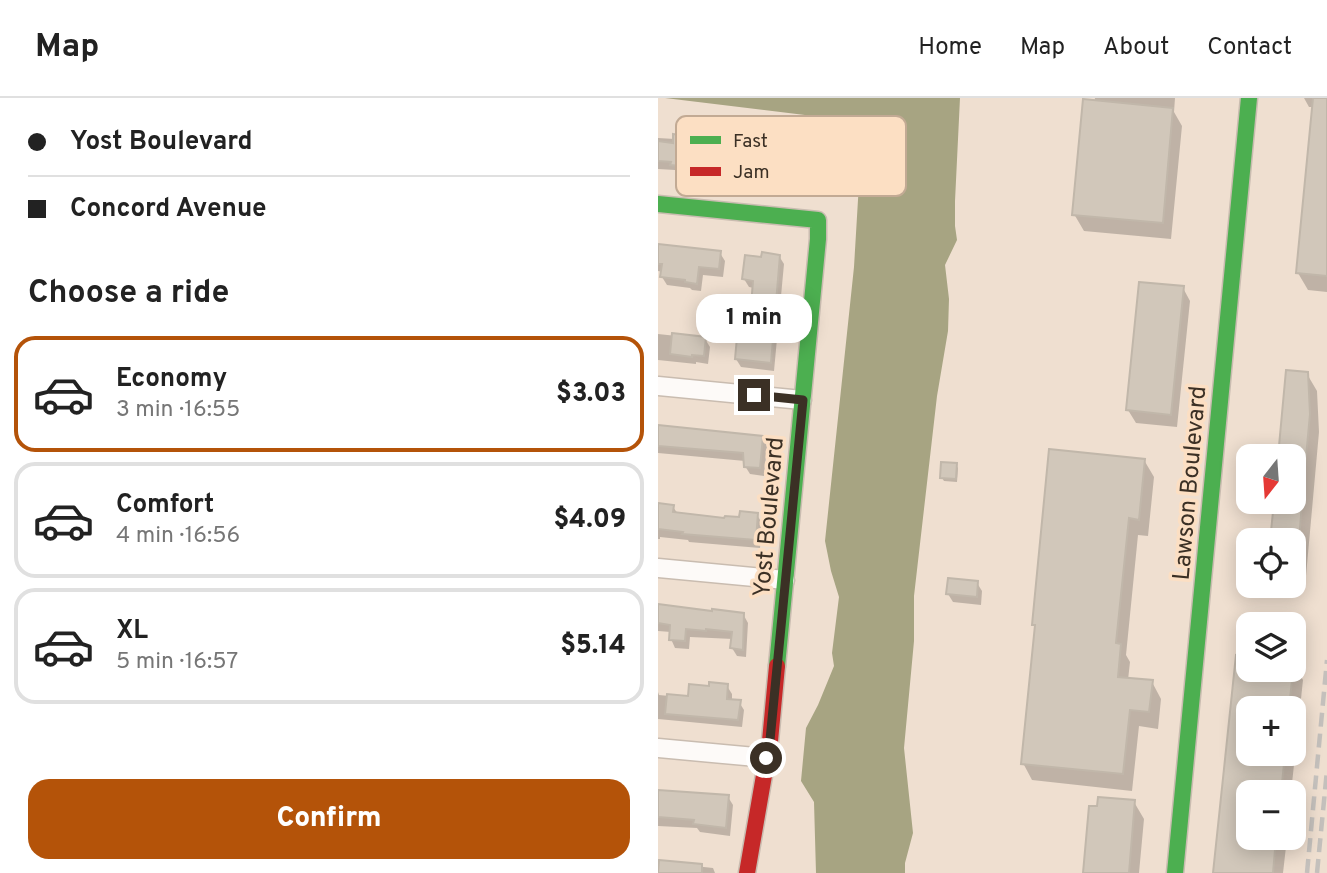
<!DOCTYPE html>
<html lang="en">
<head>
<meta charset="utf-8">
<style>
	:root { --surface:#fff; --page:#f6f6f6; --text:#222; --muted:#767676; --line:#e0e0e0; --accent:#b45309 }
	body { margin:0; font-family:Overpass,sans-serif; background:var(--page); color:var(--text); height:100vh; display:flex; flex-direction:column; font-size:26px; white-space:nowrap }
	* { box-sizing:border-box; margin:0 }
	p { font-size:23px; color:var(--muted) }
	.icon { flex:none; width:38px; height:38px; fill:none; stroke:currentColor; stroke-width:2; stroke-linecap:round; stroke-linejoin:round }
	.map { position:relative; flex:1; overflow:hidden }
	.panel { display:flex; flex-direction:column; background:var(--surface); width:658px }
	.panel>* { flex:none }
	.banner { display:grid; align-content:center; height:154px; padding:0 28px; background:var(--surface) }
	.needle { width:46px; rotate:197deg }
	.tools { position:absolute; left:578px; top:346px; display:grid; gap:14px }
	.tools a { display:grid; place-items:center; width:70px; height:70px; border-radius:14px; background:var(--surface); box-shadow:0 4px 18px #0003; font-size:35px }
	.end { position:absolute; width:32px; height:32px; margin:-16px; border:9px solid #3b3025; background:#fff; box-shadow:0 0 0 4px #fff }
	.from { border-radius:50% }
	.bubble { position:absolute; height:49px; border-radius:21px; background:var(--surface); box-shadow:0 4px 18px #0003; font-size:23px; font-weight:800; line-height:49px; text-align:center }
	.banner b { display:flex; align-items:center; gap:24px; height:66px; font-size:26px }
	.banner b+b { border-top:2px solid var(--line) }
	.banner i { width:18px; height:18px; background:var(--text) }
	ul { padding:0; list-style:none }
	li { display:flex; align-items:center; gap:21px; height:116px; margin:0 14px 10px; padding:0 14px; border:4px solid var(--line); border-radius:21px }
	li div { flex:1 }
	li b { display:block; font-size:26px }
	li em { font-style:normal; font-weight:800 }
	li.selected { border-color:var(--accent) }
	li>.icon { width:63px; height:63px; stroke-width:1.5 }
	h2 { padding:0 28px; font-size:32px; line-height:84px }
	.cta { display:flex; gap:14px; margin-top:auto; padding:14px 28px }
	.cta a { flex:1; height:80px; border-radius:21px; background:var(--accent); color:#fff; font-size:28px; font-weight:800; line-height:80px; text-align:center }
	header { display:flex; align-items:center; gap:42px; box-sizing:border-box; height:98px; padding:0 35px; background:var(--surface); border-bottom:2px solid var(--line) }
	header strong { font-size:33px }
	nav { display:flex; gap:38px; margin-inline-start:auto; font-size:24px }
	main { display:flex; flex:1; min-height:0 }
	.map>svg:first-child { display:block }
	.water { fill:#a7a482 }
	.shadow { fill:#0003; fill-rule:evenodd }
	.building { fill:#d1c7ba; stroke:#c1b7aa; stroke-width:2 }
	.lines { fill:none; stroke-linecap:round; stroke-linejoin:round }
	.street-casing { stroke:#c9bcb0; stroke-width:21 }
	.fast-casing { stroke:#c9bcb0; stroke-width:19 }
	.jam-casing { stroke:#c9bcb0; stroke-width:19 }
	.street { stroke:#fdfaf8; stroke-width:18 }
	.fast { stroke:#4caf50; stroke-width:16 }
	.jam { stroke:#c62828; stroke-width:16 }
	.rail { stroke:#c4c0bc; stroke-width:4.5; stroke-dasharray:14 7; stroke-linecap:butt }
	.route { stroke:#3b3025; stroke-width:9 }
	.labels { text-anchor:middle; stroke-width:7; stroke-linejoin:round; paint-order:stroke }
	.street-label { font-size:24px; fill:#3b3025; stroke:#fcdfc3 }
	.key { fill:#fcdfc3; stroke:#c2aa94; stroke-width:2 }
	.key-label { font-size:19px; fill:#3b3025 }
</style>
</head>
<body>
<header>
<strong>Map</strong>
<nav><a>Home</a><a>Map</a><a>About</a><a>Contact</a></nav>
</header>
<main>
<section class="panel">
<div class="banner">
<b><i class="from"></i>Yost Boulevard</b>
<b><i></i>Concord Avenue</b>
</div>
<h2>Choose a ride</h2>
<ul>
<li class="selected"><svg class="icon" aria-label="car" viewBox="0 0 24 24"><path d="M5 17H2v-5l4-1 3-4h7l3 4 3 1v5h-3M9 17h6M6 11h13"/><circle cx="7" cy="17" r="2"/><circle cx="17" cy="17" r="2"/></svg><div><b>Economy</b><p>3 min · 16:55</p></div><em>$3.03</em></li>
<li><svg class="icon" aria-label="car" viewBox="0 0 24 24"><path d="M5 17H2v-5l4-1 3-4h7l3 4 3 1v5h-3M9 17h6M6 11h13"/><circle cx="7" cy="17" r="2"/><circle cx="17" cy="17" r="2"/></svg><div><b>Comfort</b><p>4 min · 16:56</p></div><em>$4.09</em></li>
<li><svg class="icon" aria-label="car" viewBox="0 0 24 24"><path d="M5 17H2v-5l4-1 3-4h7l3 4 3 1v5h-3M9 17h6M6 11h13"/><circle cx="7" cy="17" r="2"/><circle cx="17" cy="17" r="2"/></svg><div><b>XL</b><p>5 min · 16:57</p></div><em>$5.14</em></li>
</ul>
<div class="cta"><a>Confirm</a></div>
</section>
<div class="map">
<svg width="669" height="775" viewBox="0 0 669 775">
	<rect width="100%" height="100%" fill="#efdfd0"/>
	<path class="water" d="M7,0H302L297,103V128L299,142L287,167L291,201L290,233L279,298L256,498V543L246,650L255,735L247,765V775H158L156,704L143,683L148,630L160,607L176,568L174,555L181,499L173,473L167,443L196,169L201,85L213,72L210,46L192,33L156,26L155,18Z"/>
	<path class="shadow" d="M437,0H517L516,14L524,28L513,141L426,133L416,116Z
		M646,0H669V194L650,192L640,175L656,9H651Z
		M28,39L34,51L73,55L127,52L139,70L137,93L123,92L119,85L19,75L17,72L0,71V40L17,41Z
		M0,147L62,155L67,163L65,179L45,177L43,193L34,192L32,190L9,187L4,179L5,174L0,173Z
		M121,158L126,166L116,273L83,269L78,261L95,242L97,213L94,208L96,190L91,189L86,181L105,161Z
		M525,190L532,203L519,329L478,325L470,312Z
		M0,236L47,241L52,249L50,266L38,264V266L0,262Z
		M649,276L659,293L661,334L647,489L635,488V359Z
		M0,329L104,339L109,348L106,378L92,376L87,368V363L0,355Z
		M486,362L496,379L490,438L480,437L468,557L472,564L470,582L494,584L503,601L500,631L481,628L474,693L374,682L365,665L378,530L376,526Z
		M298,367L300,370L299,384L286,383L284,380Z
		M15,409L20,416L68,422L83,421L99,417L104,425L102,450L31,444L30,442L2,439V441H0V414Z
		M319,485L324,493L323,507L295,504L290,496Z
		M0,508L85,516L90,525L88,559L79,558L74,550L75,541L32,539L31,551L17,550L13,541V534L0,533Z
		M635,566L645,582L633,695H590V740H629L625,775H557L590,572H635ZM590,611H635V656H590Z
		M69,588L74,596V603L81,604L86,612L84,629L0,621V594L1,597L31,600Z
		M0,692L70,699L75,707L72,738L42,734L39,730L0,728Z
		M476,704L486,721L481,775H427Z
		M0,764L55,770L57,775H0Z"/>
	<path class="building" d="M655,0H669V178L638,175Z
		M425,1L515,10L505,125L414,117Z
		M15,36L29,38L28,43L31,44V49L72,53V48L101,51L102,48L128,50V59L135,60L133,85L116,84L117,77L12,67L13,64L0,63V43L15,45Z
		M0,146L63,153L61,171L41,169L39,186L27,184V182L2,179L4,166H0Z
		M104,154L122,157L113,265L77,261L79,239L93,240L96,208H93L95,183L84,181L87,157L103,159Z
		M481,184L526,188L513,317L468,312Z
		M14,235L48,239L46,258L34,257V259L12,256Z
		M628,272L650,274L652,316L644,402L635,401V359H620Z
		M0,327L105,338L102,370L86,369L85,355L0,348Z
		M391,351L487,361L481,422L471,420L458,545L463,546L460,579L495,582L491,614L472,612L465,676L363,666L377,527H374Z
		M283,364L299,365L298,381L282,380Z
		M616,404H644L641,443H612Z
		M0,405L16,407L15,414L66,420L67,418L81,419L82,413L100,415L98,442L24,436L25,434L0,431Z
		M290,480L320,483L319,499L288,496Z
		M0,506L54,513V511L86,515L85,552L72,550L74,534L48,531V533L28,531L27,543L11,542L12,527L0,525Z
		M578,557L590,559V572H635L631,611H590V656H627L623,695H590V740H618L615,775H555Z
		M51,584L70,586L69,601L83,602L80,622L7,616L9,596L30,598L31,586L51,588Z
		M0,692L71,697L68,730L35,726L36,722L0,719Z
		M440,699L477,702L471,775H425L431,708H439Z
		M1,762L44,766V775H0Z"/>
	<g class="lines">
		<g class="street-casing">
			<path id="street" d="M0,288L144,302
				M0,470L127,482
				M0,650L108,660"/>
		</g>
		<g class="fast-casing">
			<path id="fast" d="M0,106L160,122V141L119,568
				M517,775L591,0"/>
		</g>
		<g class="jam-casing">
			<path id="jam" d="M89,775L112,643L119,568"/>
		</g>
		<use href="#street" class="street"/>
		<use href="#fast" class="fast"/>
		<use href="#jam" class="jam"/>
		<path class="rail" d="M649,775L669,562
			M659,775L669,672"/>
	</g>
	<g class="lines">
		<path class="route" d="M96,297L145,302L112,642L108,660"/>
	</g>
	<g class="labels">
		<g class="street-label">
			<text transform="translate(531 385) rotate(-85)" y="8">Lawson Boulevard</text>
			<text transform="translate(110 419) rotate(-85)" y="8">Yost Boulevard</text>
		</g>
	</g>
	<rect x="18" y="18" width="230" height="80" rx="10" class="key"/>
	<rect x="32" y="38" width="31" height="8" fill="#4caf50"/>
	<rect x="32" y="69" width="31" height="9" fill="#c62828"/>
	<g class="key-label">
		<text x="75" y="49">Fast</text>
		<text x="75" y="80">Jam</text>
	</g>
</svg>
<div class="tools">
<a><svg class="needle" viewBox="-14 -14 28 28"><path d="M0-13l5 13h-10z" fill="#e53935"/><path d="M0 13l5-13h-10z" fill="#767676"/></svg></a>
<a><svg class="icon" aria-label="locate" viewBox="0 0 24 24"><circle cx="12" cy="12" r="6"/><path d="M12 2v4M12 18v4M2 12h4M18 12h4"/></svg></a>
<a><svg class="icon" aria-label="layers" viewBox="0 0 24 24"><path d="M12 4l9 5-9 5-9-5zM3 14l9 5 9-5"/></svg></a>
<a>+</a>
<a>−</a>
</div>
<i class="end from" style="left:108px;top:660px"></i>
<i class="end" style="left:96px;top:297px"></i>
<div class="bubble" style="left:38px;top:196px;width:116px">1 min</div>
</div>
</main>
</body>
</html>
